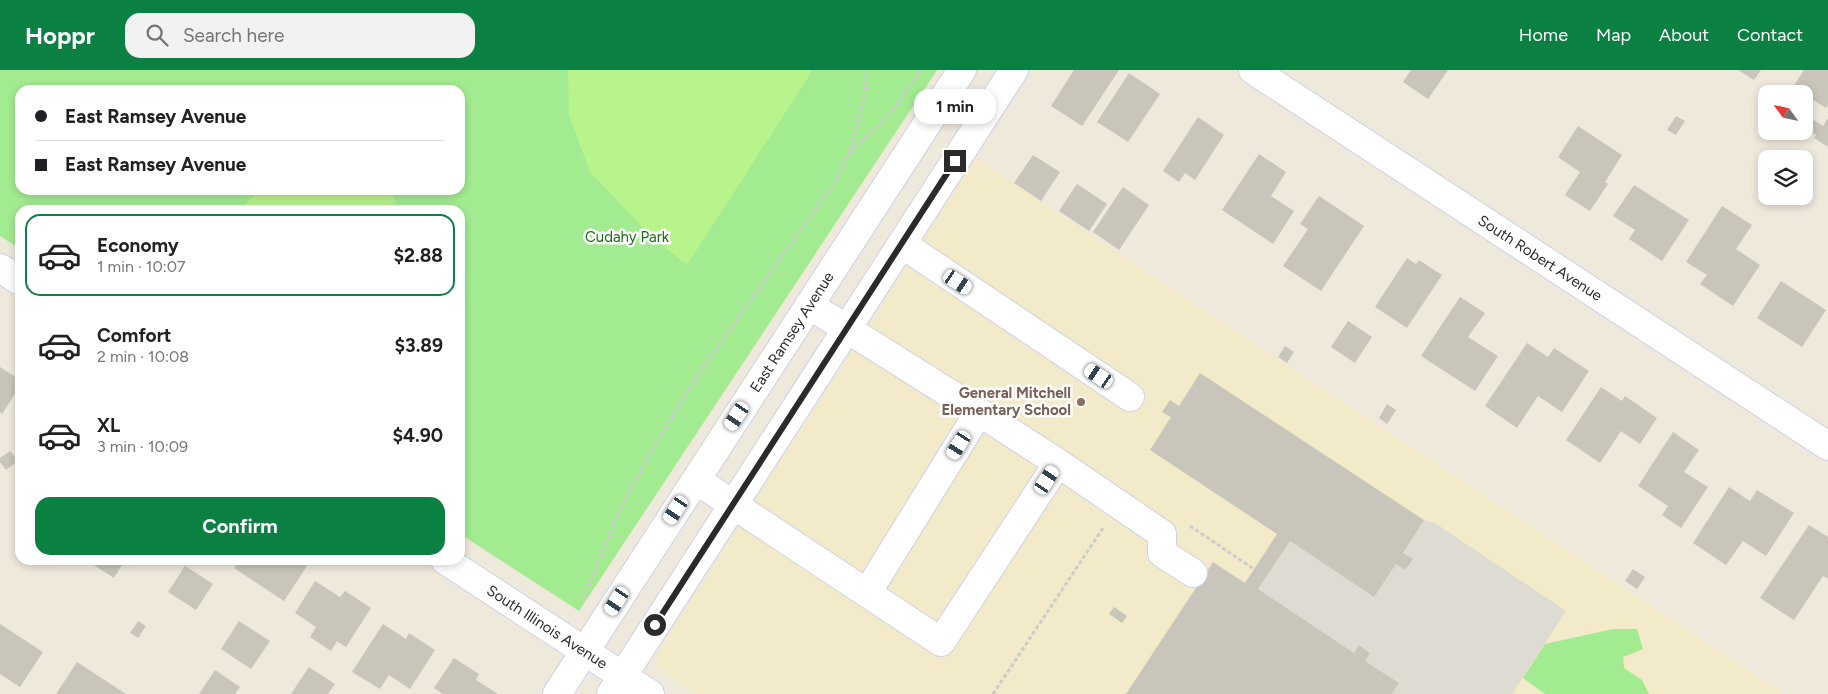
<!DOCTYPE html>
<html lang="en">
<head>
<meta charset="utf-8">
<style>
	:root { --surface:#fff; --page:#f2f2f2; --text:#202124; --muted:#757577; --line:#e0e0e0; --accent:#0b8043 }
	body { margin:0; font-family:Figtree,sans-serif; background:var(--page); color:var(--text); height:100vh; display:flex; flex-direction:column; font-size:19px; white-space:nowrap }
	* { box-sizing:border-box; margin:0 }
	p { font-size:16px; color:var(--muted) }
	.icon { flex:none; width:28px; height:28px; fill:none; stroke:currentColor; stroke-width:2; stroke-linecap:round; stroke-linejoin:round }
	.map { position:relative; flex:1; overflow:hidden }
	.panel { position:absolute; left:15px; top:135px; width:450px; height:360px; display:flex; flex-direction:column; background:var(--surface); border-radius:15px; box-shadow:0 2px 8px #0003 }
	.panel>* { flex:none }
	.guide { position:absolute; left:15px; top:15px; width:450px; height:110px; border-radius:15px; box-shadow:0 2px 8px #0003; display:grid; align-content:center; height:110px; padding:0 20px; background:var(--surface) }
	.needle { width:32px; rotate:303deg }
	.controls { position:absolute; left:1758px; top:15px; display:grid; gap:10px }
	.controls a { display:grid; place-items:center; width:55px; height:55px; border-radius:10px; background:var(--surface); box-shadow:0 2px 8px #0003; font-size:25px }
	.end { position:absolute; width:22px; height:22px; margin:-11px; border:6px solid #2a2a2a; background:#fff; box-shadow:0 0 0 2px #fff }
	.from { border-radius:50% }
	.bubble { position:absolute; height:35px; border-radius:15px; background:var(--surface); box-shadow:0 2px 8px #0003; font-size:16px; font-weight:700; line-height:35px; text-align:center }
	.car { position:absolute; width:15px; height:30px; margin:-15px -8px; border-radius:6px; box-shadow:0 0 4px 1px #0007; background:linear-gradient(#fff 24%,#345 0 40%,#fff 0 76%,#345 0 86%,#fff 0) }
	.guide b { display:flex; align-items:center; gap:18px; height:48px; font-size:19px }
	.guide b+b { border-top:1px solid var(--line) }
	.guide i { width:12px; height:12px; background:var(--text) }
	ul { padding:9px 0 0; list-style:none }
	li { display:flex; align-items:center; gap:15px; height:82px; margin:0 10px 8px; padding:0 10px; border:2px solid transparent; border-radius:15px }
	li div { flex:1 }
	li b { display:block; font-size:19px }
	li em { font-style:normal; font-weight:700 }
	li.on { border-color:var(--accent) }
	li>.icon { width:45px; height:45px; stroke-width:1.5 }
	.primary-button { display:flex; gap:10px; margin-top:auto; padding:10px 20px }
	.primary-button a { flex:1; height:58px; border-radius:15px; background:var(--accent); color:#fff; font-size:20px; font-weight:700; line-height:58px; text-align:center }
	header { display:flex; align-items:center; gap:30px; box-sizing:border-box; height:70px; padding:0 25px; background:var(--accent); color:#fff }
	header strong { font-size:24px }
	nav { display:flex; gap:28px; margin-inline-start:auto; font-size:18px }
	.search { width:350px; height:45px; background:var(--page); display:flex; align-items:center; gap:12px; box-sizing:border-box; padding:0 18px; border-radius:15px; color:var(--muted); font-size:19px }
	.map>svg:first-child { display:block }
	.education { fill:#f2eac8 }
	.green { fill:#a3eb91; fill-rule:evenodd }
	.pitch { fill:#b8f38c }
	.plaza { fill:#dedbd2 }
	.building { fill:#c9c5bb }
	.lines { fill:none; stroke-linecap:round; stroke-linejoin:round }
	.minor-casing { stroke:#d0d1e5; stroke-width:30 }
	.path { stroke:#ccc; stroke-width:3; stroke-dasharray:4 2.5; stroke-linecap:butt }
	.minor { stroke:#fff; stroke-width:28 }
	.route { stroke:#2a2a2a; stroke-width:6 }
	.education-dot { fill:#8d6e63; stroke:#fff; stroke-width:2 }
	.labels { text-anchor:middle; stroke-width:5; stroke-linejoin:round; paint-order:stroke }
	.park-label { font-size:15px; fill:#187012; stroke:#fff }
	.street-label { font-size:15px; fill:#2a2a2a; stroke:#fff }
	.education-label { font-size:15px; font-weight:bold; fill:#785e54; stroke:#fff; text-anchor:end }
</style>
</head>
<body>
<header>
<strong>Hoppr</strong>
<div class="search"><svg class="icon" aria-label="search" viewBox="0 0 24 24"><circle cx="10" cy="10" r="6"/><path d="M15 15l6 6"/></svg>Search here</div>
<nav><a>Home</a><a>Map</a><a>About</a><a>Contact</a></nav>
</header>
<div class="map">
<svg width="1828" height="624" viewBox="0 0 1828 624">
	<rect width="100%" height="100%" fill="#eee9db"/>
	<path class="education" d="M976,89L1784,624H697L665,603L657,592L658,586L663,575Z"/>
	<path class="green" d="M0,0H937L579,541L460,464V140H20V179L0,166ZM20,20H460V120H20Z
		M1613,559H1637L1643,579L1623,587L1624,598L1642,610L1649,624H1545L1523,608L1545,574Z"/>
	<path class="pitch" d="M568,0H810L811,3L687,195L650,165L590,102L569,45Z
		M260,120H389L394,127L398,140H239Z"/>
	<path class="plaza" d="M1424,450L1435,453L1566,541L1512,624H1392L1399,613L1365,591L1370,582L1359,575L1354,583L1258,519L1290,471L1374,526L1396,494L1405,500L1412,489L1403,483Z"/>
	<path class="building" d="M1074,0H1119L1082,56L1051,36Z
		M1411,0H1448L1428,29L1403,12Z
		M1738,0H1761L1754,10Z
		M1804,0H1828V35L1826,38L1793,17Z
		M1129,3L1160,24L1128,72L1097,52Z
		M1676,46L1685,51L1676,65L1667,60Z
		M1198,47L1224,65L1195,110L1185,103L1179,112L1163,101Z
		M1828,48V77L1814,68L1816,65L1807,60L1814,50L1823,56Z
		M1578,56L1622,85L1605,112L1608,114L1590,141L1565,125L1580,102L1558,87Z
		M1259,84L1286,102L1271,126L1294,141L1273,174L1222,140Z
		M1033,85L1060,102L1041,131L1014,113Z
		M1077,114L1107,134L1089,161L1059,141Z
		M1634,115L1689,150L1662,191L1629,169L1635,160L1613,146Z
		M1123,117L1149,135L1119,180L1093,162Z
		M1319,126L1364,156L1321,221L1283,196L1308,159L1300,154Z
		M1722,136L1752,155L1736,179L1760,195L1733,236L1700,214L1707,205L1686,192Z
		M1407,188L1416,194L1419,190L1442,205L1407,258L1375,237Z
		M1781,211L1826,240L1802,277L1757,248Z
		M1460,227L1485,243L1468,267L1498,286L1475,321L1421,286Z
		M1348,251L1372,267L1355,293L1331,277Z
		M1527,273L1548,287L1554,278L1589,301L1562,342L1538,326L1517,358L1485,336Z
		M1285,276L1294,282L1287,293L1278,287Z
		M0,297L20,310V316L2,344L0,342Z
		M1200,303L1424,450L1403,483L1413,489L1405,500L1396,494L1374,527L1290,471L1258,519L1354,583L1359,575L1370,583L1365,591L1399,613L1392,624H1126L1213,492L1245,513L1277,464L1150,380L1171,347L1162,342L1170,330L1179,336Z
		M1601,317L1622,331L1625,326L1657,348L1640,374L1621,361L1600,393L1566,370Z
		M1387,334L1396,340L1387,354L1379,348Z
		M1673,362L1699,380L1684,402L1708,417L1681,458L1662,445L1668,436L1638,416Z
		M10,381L18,391L6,400L0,392V388Z
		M1729,417L1750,431L1757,420L1794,443L1766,486L1743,471L1726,495L1693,473Z
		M1809,455L1828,467V509L1823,506L1794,550L1760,528Z
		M86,490H125L114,508Z
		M239,490H298L307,496L284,531L234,498Z
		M185,496L213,514L196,540L168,522Z
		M1633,499L1645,507L1637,519L1625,511Z
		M315,511L340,527L345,521L371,538L346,577L337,571L331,581L310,567L316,557L295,543Z
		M1114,537L1127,546L1122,553L1109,544Z
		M138,551L146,556L138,568L130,563Z
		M239,551L270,571L251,599L221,579Z
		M0,554L43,582L20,617L0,604Z
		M383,554L406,569L409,563L435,580L410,619L389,605L380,619L352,602Z
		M454,588L479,604L476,610L498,624H443L434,618Z
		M77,592L126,624H56Z
		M309,597L335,614L328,624H291Z
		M215,600L240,617L235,624H199Z"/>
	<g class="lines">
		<g class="minor-casing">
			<path id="minor" d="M1253,0L1828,376
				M902,174L1130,327
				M0,198L20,211
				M1058,393L1162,464V483L1193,503
				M696,410L941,572L1058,393L979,342L809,235
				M445,490L650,624
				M867,523L979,342
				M557,624L962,0
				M611,624L1014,0"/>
		</g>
		<path class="path" d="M851,82L892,42L921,0
			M1190,456L1254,499
			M583,529L619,442L653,378L698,305L834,113L850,83L864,29L867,0
			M993,624L1103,458"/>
		<use href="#minor" class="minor"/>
	</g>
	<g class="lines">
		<path class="route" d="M655,555L955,91"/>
	</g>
	<circle class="education-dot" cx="1081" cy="332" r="5"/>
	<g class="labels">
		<g class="park-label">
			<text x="627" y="172">Cudahy Park</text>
		</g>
		<g class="street-label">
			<text transform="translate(1540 188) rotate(33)" y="5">South Robert Avenue</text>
			<text transform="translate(792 262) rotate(-57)" y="5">East Ramsey Avenue</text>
			<text transform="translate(547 557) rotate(33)" y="5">South Illinois Avenue</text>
		</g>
		<g class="education-label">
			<text x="1071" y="328">General Mitchell<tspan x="1071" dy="17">Elementary School</tspan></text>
		</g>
	</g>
</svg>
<div class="controls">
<a><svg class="needle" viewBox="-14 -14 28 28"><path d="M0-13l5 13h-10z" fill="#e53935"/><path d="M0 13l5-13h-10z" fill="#757577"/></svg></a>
<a><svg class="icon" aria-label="layers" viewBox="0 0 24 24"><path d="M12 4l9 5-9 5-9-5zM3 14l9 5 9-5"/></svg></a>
</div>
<i class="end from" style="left:655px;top:555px"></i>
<i class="end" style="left:955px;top:91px"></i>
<div class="bubble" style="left:914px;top:19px;width:82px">1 min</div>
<i class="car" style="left:958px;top:212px;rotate:124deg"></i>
<i class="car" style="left:1099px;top:306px;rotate:304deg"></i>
<i class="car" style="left:737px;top:346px;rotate:213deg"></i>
<i class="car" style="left:959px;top:375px;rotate:212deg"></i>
<i class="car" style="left:1047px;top:410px;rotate:33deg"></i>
<i class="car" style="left:676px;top:440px;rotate:213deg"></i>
<i class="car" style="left:617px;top:531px;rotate:213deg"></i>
<div class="guide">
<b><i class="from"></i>East Ramsey Avenue</b>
<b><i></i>East Ramsey Avenue</b>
</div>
<section class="panel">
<ul>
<li class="on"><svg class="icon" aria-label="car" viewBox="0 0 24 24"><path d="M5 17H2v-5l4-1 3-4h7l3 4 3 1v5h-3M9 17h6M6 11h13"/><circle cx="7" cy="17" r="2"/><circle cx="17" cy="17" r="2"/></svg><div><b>Economy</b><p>1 min · 10:07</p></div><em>$2.88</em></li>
<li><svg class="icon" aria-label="car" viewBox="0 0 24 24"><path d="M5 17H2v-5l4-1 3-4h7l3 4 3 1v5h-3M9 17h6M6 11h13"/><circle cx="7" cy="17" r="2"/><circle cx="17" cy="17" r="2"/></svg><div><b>Comfort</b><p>2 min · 10:08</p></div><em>$3.89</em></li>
<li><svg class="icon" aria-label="car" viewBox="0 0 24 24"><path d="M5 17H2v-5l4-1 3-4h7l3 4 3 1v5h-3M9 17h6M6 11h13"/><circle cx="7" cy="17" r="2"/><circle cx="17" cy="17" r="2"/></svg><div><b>XL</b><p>3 min · 10:09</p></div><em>$4.90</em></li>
</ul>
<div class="primary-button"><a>Confirm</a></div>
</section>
</div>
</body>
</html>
